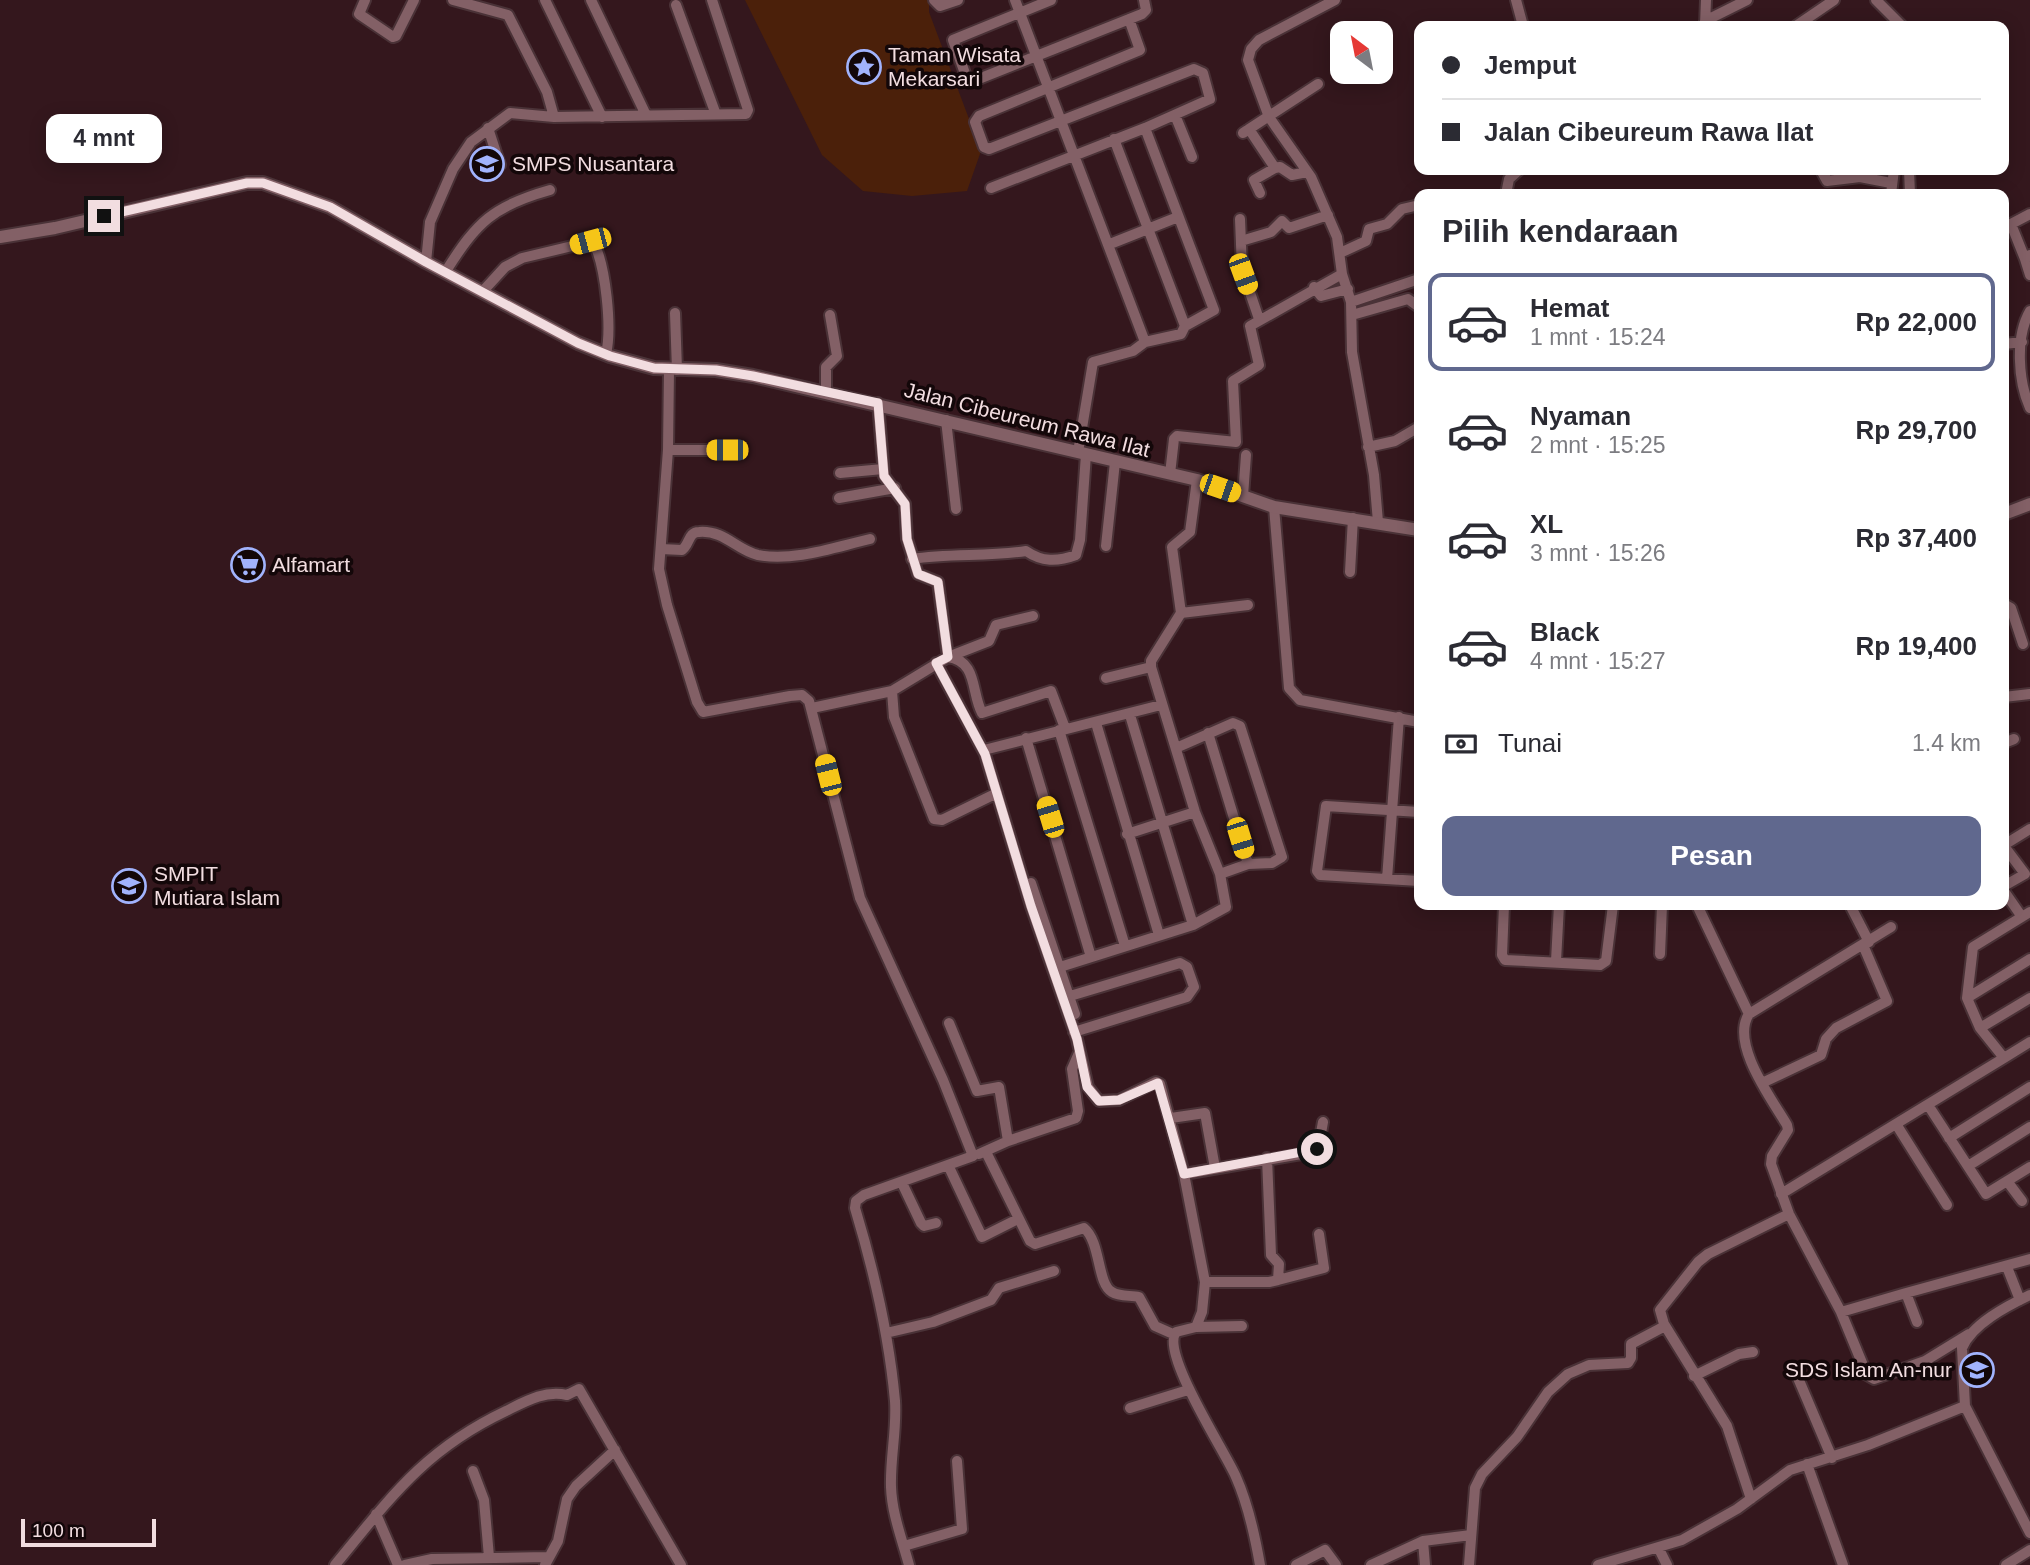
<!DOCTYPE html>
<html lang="id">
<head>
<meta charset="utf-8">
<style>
	:root { --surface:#fff; --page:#f7f7f7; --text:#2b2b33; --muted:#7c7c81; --line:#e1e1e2; --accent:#60688e }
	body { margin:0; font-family:Helvetica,sans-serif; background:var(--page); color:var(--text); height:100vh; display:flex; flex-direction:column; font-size:26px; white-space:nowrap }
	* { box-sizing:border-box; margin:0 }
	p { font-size:23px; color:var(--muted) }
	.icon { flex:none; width:38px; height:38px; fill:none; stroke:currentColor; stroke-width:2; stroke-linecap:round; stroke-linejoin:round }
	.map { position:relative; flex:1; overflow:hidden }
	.side { position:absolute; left:1414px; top:189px; width:595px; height:721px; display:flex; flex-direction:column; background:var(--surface); border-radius:14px; box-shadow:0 4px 18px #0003 }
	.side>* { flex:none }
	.top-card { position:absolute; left:1414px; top:21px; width:595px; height:154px; border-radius:14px; box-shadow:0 4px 18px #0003; display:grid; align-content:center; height:154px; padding:0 28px; background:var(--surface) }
	.needle { width:46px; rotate:328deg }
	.tools { position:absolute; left:1330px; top:21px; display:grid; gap:14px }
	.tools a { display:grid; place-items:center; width:63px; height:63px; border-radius:14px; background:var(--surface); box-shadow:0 4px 18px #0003; font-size:35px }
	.scale { position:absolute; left:21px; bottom:18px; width:135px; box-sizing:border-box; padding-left:7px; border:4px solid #f2dde0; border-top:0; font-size:19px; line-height:24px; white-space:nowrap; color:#f2dde0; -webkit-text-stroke:5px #130709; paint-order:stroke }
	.end { position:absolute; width:32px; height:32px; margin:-16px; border:9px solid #f2dde0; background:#111; box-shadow:0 0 0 4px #111 }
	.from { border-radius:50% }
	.bubble { position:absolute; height:49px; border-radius:14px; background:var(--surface); box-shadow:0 4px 18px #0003; font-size:23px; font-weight:600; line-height:49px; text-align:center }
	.car { position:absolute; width:21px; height:42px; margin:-21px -10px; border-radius:9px; box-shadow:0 0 5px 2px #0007; background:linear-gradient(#f5c518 24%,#345 0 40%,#f5c518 0 76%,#345 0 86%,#f5c518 0) }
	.top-card b { display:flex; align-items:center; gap:24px; height:66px; font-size:26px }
	.top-card b+b { border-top:2px solid var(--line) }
	.top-card i { width:18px; height:18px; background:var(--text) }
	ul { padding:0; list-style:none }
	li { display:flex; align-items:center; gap:21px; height:98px; margin:0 14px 10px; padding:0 14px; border:4px solid transparent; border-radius:14px }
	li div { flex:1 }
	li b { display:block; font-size:26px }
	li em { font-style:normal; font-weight:600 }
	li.active { border-color:var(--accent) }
	li>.icon { width:63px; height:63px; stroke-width:1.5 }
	h2 { padding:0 28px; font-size:32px; line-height:84px }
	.pay { display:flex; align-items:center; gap:18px; height:77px; padding:0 28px; font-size:26px }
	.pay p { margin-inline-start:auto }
	.primary-button { display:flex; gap:14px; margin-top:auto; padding:14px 28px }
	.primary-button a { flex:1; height:80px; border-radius:14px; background:var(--accent); color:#fff; font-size:28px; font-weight:600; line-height:80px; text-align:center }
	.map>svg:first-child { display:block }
	.green { fill:#4b200a }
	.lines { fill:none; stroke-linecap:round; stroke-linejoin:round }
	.minor-casing { stroke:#4a3237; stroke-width:14 }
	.tertiary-casing { stroke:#4a3237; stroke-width:16 }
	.minor { stroke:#836066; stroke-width:10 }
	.tertiary { stroke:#836066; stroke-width:12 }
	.route { stroke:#f2dde0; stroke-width:9 }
	.labels { text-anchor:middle; stroke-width:7; stroke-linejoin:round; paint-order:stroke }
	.poi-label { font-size:21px; fill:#f2dde0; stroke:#130709; text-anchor:start }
	.street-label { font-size:21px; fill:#f2dde0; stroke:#130709 }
</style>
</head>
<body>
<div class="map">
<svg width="2030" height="1565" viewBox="0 0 2030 1565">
	<rect width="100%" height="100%" fill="#34171d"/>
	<path class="green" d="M745,0H929V12L981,151L967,191L912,196L863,191L822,155Z"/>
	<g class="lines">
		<g class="minor-casing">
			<path id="minor" d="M365,0L359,14L393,37L396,36L414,0
				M453,0L508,15L547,92L554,117
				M545,0L602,117
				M591,0L645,113
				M934,0L940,6L958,0
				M1015,0L1145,342L1133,351L1093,362L1078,452
				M1051,0L953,40L967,79L976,80L1142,14L1146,10L1144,0
				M1335,0L1259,40L1251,49L1248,60L1269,117L1311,177L1337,237L1342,274L1351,302L1352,352L1374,475L1378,522
				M1516,0L1523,26
				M1876,0L1902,26
				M676,5L715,112
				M1705,21L1747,0
				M1705,25L1706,0
				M1796,26L1834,0
				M1175,115L1192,157
				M488,128L500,165
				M1145,128L1214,310L1185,326
				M1249,129L1275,168L1280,167L1292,175L1307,172
				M1243,133L1318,84
				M1114,139L1185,326L1181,334L1145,342
				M1821,170L1827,181L1860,177L1891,183
				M1909,170L1910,194
				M991,188L1145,128L1210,99L1203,73L1194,69L989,149L984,147L975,122L979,116L1140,50L1129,19
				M1260,193L1254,180L1275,168
				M1506,194L1509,179L1519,170
				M1891,194L1894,170
				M1240,219L1242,269L1259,319
				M1241,241L1271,232L1282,221L1289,228L1328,215
				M1110,244L1178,217
				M1340,253L1366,241L1369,229L1387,224L1402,209L1419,205
				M2030,255L2025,259L2030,275
				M2025,259L2011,224L2030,214
				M426,262L430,222L453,169L471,142L510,113L554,117L746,114L748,110L712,0
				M446,271C477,222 493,206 550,190
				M1314,287L1321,296L1348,289
				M483,291L505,267L522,258L593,241C606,266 612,328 606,354
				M1351,302L1419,279
				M2030,311C2015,337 2018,381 2030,408
				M675,313L677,370
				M1352,315L1408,299L1419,307
				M2004,344L2022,342
				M669,370L668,450L659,569L667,605L697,702L703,712L790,696L802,695L809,701L860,898L943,1080L973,1156L864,1195L856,1201L855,1208C874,1271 889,1335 895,1401C897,1430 890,1458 891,1487C892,1514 902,1539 909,1565
				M826,392V367L837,356L830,315
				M878,403L884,476L905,504L907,539L918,574L938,582L948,657C978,661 971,693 982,713L1051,691L1065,728
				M946,420L956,509
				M1368,447L1395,441L1419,427
				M668,450H727
				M840,473L883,469
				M1170,474L1174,439L1177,436L1236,442L1233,381L1259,365L1250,326L1342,274
				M1243,496L1246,455
				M839,498L895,488
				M1274,507L1289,688L1300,700L1419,722
				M1106,546L1115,462
				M661,549L682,550C690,544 688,532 699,532C725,530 736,550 758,555C793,562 835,547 870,539
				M912,559C950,553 988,557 1026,551C1042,562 1057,562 1076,555L1080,540L1086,454
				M1350,572L1353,518
				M2004,604L2011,608L2023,644
				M1181,613L1248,605
				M936,663L985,754L1031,906L1077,1039L1088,1087L1099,1101L1119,1100L1156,1082L1160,1084L1184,1174L1205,1282L1202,1312L1196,1327L1176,1332C1160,1353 1226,1453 1236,1477C1248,1504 1255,1536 1260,1565
				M1106,678L1151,667
				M892,691L894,717L934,819L942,820L997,793
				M2004,697L2030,694
				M812,708L892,691L948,657L989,641L996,625L1033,616
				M1130,715L1193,925
				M1096,723L1159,935
				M1059,730L1125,946
				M1208,733L1248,864
				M1026,738L1091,957
				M2004,743L2014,739
				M1176,748L1233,723L1240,726L1282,857L1272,863L1248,864L1220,874
				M984,750L1161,705
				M1419,812L1326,806L1317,871L1320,875L1419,881
				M1127,834L1195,812
				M2004,845L2030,829
				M2004,846L2025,874L2004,886
				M1387,879L1399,717
				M1031,883L1075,1014
				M2004,891L2022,917
				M1504,905L1502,955L1505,960L1600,965L1606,961L1613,905
				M1697,905L1749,1014C1730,1043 1771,1098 1787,1125L1788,1130L1772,1156L1771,1164L1789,1214L1841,1312L1906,1293L1917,1322
				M1850,905L1869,942
				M2030,912L1973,947L1967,998L2030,959
				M1660,954L1662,905
				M1556,961L1559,905
				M1060,967L1193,925L1226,907L1220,874L1195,812L1151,667V661L1181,613L1172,547L1190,532L1197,480
				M1070,996L1180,963L1187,967L1194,987L1187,997L1074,1032
				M1967,998L1980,1028L2004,1058L2030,1042
				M1749,1014L1891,927
				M949,1023L977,1091L999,1087L1008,1141L979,1154
				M1980,1028L2030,998
				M1762,1083L1821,1055L1826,1039L1836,1028L1887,1001L1863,945
				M1928,1105L1986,1194L2030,1167
				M1171,1118L1205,1113L1215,1168
				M1896,1124L1947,1205
				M1949,1138L2030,1087
				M1008,1141L1076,1118L1078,1111L1072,1069L1079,1053
				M986,1152L1030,1241L1035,1244L1084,1228C1101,1242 1097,1284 1112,1292C1120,1297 1131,1295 1139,1297L1155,1326L1173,1334
				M948,1165L982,1237L1018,1219
				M1968,1166L2030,1127
				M1184,1174L1313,1152L1319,1144L1323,1122
				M2007,1181L2022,1201
				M902,1183L921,1223L924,1226L936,1223
				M1781,1194L2004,1058
				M2007,1267L2020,1300
				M1278,1280L1324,1268L1319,1234
				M1205,1282H1269L1278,1280L1279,1264L1271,1255L1267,1158
				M1906,1293L2030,1259
				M1841,1312L1867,1375L1874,1379L1925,1361L1969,1334
				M1196,1327L1242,1326
				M886,1333L933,1322L991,1300L999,1288L1054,1271
				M1694,1376L1739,1354L1753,1352
				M1798,1378L1832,1458
				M1965,1406L2030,1533
				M1130,1408L1188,1390
				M1807,1464L1843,1565
				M473,1471L484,1500L489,1557
				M1751,1499L1727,1426L1664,1324L1660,1310L1698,1262L1708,1254L1789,1214
				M376,1514L398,1565
				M1423,1541L1425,1565
				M904,1546L962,1529L957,1461
				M1659,1549L1667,1565
				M335,1565C391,1497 424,1450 506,1411C526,1401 545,1390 567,1395L579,1389L681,1565
				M405,1565L432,1559L547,1557
				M545,1565L558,1541L567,1499L576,1486L615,1450
				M1296,1565L1325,1550L1336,1565
				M1371,1565L1423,1541L1471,1535
				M1469,1565L1475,1488L1482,1474L1517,1437L1548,1392L1568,1374L1589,1365L1628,1363L1631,1358V1344L1665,1326
				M1598,1565L1682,1540L1737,1509L1790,1470L1868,1445L1965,1406L1962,1348C1972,1324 2007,1306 2030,1295
				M2006,1565L2030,1550"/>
		</g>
		<g class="tertiary-casing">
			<path id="tertiary" d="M0,237L55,228L247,183H263L330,207L426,262L578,343L610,356L654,368L716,370L753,376L1197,480L1274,507L1419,530
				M2004,514L2030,504"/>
		</g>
		<use href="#minor" class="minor"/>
		<use href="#tertiary" class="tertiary"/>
	</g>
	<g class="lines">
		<path class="route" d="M104,216L247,183H263L330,207L426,262L578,343L610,356L654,368L716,370L753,376L878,403L884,476L905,504L907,539L918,574L938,582L948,657L936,663L985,754L1031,906L1077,1039L1087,1087L1099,1101L1119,1100L1158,1083L1184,1174L1317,1149"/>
	</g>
	<defs>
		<g id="sight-ring" transform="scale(1.75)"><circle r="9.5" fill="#130709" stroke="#a1b3fd" stroke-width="1.5"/><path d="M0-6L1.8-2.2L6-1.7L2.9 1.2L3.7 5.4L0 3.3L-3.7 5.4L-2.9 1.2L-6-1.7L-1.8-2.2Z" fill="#a1b3fd"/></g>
		<g id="school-ring" transform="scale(1.75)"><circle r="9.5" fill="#130709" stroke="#a1b3fd" stroke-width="1.5"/><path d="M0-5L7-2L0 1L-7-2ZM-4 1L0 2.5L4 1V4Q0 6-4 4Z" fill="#a1b3fd"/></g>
		<g id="supermarket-ring" transform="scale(1.75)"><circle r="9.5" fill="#130709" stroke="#a1b3fd" stroke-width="1.5"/><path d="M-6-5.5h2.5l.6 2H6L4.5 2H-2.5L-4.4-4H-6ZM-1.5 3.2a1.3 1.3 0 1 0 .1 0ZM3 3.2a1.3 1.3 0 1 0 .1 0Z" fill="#a1b3fd"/></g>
	</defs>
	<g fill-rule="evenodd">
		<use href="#sight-ring" x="864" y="67"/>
		<use href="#school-ring" x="487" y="164"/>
		<use href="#supermarket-ring" x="248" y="565"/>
		<use href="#school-ring" x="129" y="886"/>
		<use href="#school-ring" x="1977" y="1370"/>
	</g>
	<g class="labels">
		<g class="poi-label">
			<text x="888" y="62">Taman Wisata<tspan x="888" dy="24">Mekarsari</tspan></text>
			<text x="512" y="171">SMPS Nusantara</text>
			<text x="272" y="572">Alfamart</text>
			<text x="154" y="881">SMPIT<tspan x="154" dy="24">Mutiara Islam</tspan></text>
			<text x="1952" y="1377" text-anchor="end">SDS Islam An-nur</text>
		</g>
		<g class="street-label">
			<text transform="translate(1027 420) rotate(14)" y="7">Jalan Cibeureum Rawa Ilat</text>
		</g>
	</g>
</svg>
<div class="tools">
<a><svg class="needle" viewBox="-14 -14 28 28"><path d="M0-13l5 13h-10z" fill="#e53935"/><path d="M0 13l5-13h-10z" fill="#7c7c81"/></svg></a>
</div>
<div class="scale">100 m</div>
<i class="end from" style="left:1317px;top:1149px"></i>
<i class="end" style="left:104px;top:216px"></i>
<div class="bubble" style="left:46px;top:114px;width:116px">4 mnt</div>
<i class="car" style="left:590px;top:241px;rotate:255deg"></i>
<i class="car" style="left:1243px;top:274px;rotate:160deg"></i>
<i class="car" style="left:727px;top:450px;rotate:270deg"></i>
<i class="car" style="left:1220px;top:488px;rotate:109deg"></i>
<i class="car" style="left:828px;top:775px;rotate:346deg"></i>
<i class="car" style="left:1050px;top:817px;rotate:343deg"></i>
<i class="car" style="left:1240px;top:838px;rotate:163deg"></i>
<div class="top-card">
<b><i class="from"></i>Jemput</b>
<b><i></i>Jalan Cibeureum Rawa Ilat</b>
</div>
<section class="side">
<h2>Pilih kendaraan</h2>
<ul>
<li class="active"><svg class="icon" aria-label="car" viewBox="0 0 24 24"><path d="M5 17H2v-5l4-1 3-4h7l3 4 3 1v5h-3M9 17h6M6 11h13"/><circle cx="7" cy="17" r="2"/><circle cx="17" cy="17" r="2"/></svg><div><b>Hemat</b><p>1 mnt · 15:24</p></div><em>Rp 22,000</em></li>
<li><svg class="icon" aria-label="car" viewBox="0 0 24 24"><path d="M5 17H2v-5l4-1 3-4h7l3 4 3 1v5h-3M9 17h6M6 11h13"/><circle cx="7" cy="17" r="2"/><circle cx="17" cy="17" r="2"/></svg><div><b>Nyaman</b><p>2 mnt · 15:25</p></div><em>Rp 29,700</em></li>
<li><svg class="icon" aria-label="car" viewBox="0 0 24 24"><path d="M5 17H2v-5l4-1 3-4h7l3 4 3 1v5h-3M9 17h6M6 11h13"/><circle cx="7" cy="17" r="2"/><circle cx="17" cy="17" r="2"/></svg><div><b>XL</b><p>3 mnt · 15:26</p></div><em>Rp 37,400</em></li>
<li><svg class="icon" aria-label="car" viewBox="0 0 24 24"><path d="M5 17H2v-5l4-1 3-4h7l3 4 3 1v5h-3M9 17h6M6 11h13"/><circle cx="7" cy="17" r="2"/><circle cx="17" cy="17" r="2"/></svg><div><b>Black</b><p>4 mnt · 15:27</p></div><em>Rp 19,400</em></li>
</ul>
<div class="pay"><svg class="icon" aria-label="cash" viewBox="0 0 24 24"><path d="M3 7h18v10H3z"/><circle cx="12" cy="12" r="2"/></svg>Tunai<p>1.4 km</p></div>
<div class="primary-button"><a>Pesan</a></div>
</section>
</div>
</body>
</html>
